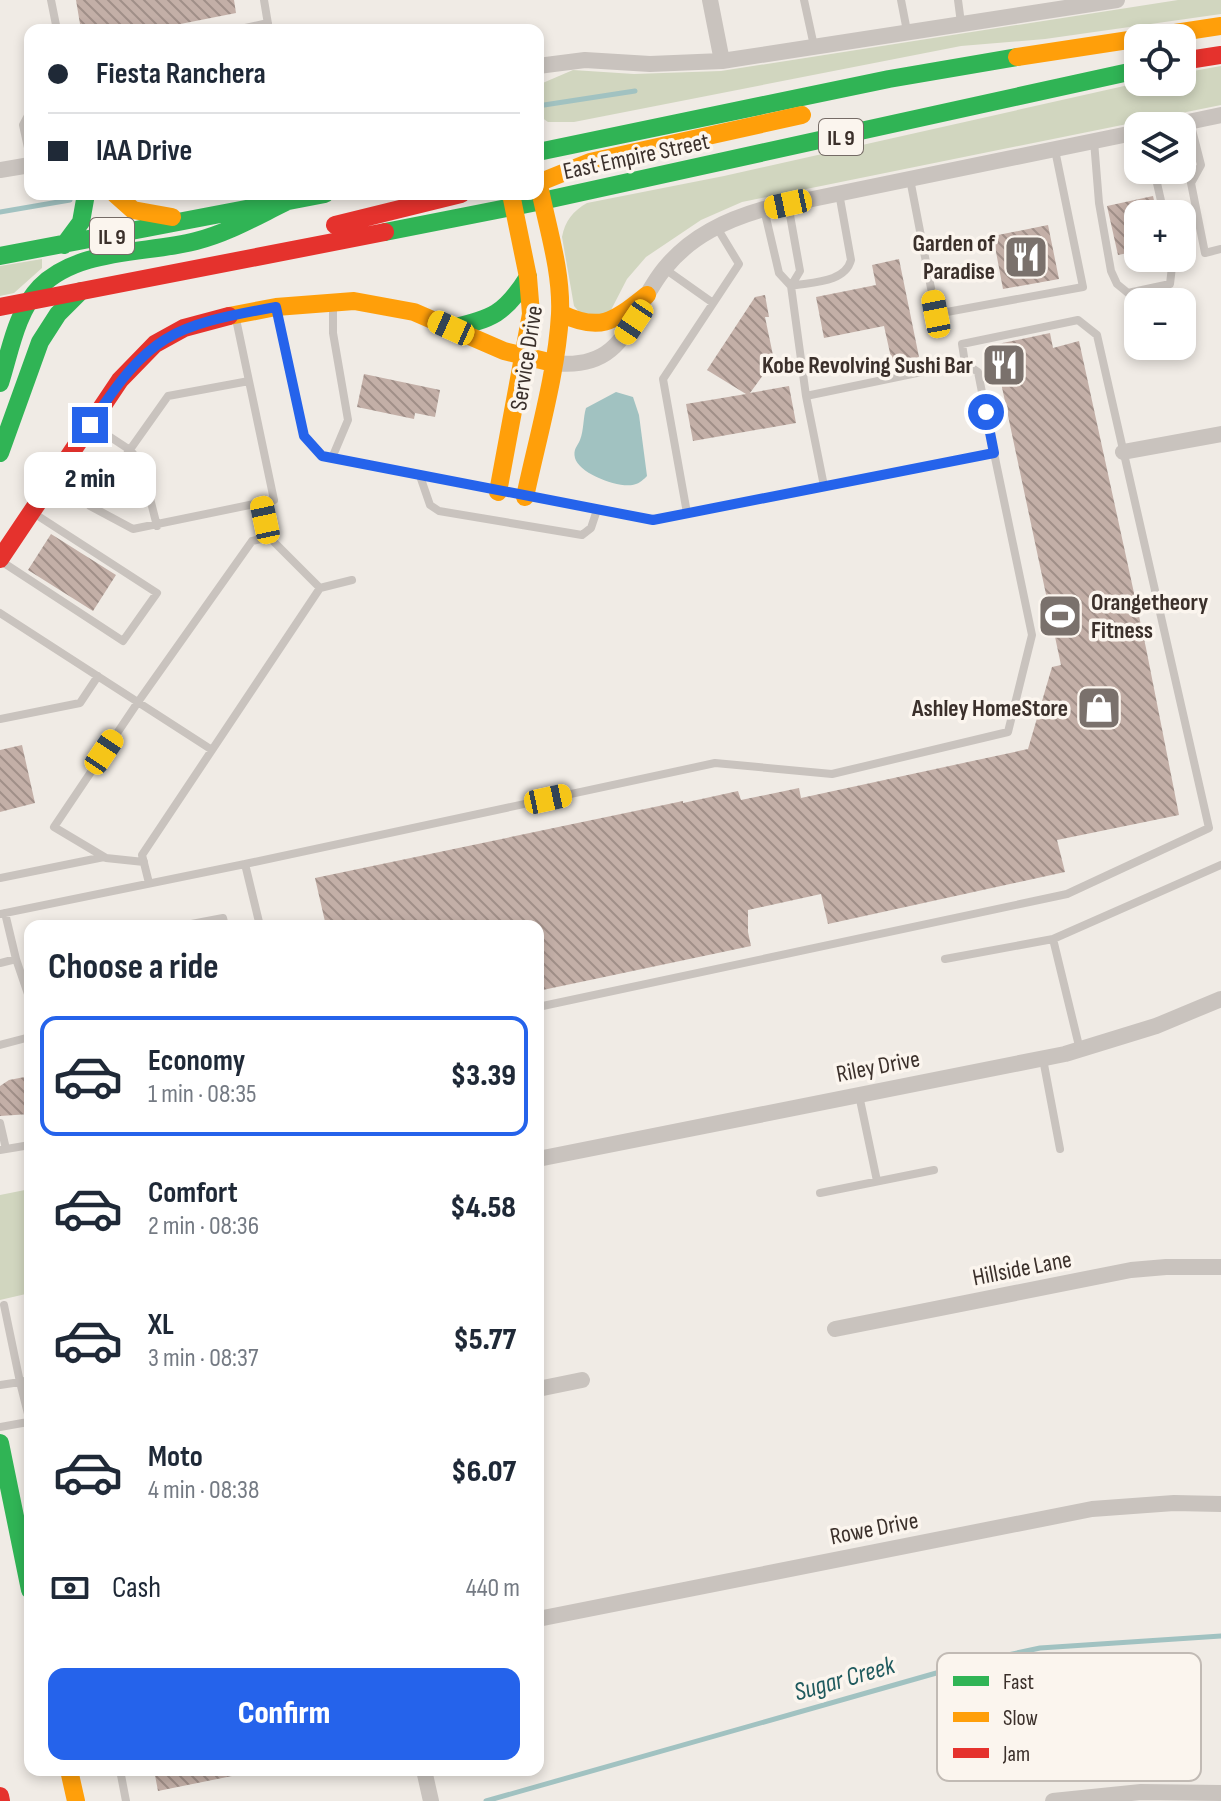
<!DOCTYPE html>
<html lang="en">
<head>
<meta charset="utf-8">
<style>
	:root { --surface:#fff; --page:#f6f6f7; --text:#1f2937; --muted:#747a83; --line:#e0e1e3; --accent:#2563eb }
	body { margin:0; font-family:"Sofia Sans Condensed",sans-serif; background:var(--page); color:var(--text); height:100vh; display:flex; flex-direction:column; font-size:30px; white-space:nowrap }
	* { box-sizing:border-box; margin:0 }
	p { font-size:26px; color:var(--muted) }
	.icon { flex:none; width:44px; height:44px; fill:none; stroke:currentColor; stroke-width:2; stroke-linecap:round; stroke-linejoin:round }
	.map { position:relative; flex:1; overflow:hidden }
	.drawer { position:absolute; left:24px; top:920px; width:520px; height:856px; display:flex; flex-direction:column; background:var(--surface); border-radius:16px; box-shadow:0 4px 12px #0003 }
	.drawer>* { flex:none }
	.banner { position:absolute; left:24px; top:24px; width:520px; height:176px; border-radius:16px; box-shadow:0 4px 12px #0003; display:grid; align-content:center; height:176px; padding:0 24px; background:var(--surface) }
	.fabs { position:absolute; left:1124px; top:24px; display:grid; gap:16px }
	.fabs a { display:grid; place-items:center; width:72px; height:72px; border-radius:16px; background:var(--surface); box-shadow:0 4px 12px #0003; font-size:40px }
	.end { position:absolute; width:36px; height:36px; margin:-18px; border:10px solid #2563eb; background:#fff; box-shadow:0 0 0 4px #fff }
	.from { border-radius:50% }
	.bubble { position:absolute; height:56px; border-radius:16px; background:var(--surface); box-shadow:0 4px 12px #0003; font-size:26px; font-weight:800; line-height:56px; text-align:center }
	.car { position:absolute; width:24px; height:48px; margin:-24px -12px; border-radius:10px; box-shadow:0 0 6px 2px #0007; background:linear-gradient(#f5c518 24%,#345 0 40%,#f5c518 0 76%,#345 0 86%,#f5c518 0) }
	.banner b { display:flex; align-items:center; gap:28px; height:76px; font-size:30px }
	.banner b+b { border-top:2px solid var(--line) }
	.banner i { width:20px; height:20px; background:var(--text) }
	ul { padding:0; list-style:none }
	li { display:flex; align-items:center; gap:24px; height:120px; margin:0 16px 12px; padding:0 8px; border:4px solid transparent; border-radius:16px }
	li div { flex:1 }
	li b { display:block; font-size:30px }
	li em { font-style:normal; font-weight:800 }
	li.active { border-color:var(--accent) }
	li>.icon { width:72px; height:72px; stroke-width:1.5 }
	h2 { padding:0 24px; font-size:36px; line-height:96px }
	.pay { display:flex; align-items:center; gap:20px; height:88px; padding:0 24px; font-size:30px }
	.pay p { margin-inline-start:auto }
	.action { display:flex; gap:16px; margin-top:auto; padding:16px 24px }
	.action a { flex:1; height:92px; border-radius:16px; background:var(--accent); color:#fff; font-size:32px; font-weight:800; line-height:92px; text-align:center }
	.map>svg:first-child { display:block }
	.grass { fill:#d1d6bf }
	.water { fill:#a1c2c1 }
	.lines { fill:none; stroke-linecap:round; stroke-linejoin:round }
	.stream { stroke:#a1c2c1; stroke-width:5 }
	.building { fill:url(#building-back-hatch) }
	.lane { stroke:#c9c3be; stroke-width:8 }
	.street { stroke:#c9c3be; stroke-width:16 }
	.fast { stroke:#30b455; stroke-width:18 }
	.slow { stroke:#ff9f0a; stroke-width:18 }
	.jam { stroke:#e5322d; stroke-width:18 }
	.route { stroke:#2563eb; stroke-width:10 }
	.labels { text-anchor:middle; stroke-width:7; stroke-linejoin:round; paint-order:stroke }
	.shield { fill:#fbf5ee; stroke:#756b66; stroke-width:2 }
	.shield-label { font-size:22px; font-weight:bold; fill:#3b302b }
	.street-label { font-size:24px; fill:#3b302b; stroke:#fbf5ee }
	.poi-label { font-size:24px; font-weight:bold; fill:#3b302b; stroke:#fbf5ee; text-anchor:end }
	.water-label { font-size:26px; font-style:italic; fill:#1f5a5e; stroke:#fbf5ee }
	.key { fill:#fbf5ee; stroke:#c1bab4; stroke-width:2 }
	.key-label { font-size:22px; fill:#3b302b }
</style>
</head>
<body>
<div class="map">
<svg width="1221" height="1801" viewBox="0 0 1221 1801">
	<defs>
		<pattern id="building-back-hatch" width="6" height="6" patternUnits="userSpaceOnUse" patternTransform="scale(2)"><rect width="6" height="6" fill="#c3afa7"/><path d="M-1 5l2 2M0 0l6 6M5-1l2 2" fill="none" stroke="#a08f88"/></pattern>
	</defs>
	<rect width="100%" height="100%" fill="#f0ebe5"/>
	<path class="grass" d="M1178,0H1221V14L1045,39L961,46L574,122H548L538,115V85L573,70L634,74L721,71Z
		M1221,66V105L742,202L701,220L646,257L627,279L611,310L605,315L581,314L574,306L562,237C565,221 573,211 587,203L724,176L1142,82H1182V73Z
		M42,259V268L14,293L0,296V266Z
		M30,1189V1293L0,1300V1195Z"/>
	<path class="water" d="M616,392L633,397L639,415L647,476C644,479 640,483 636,484C622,490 579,474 575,458C573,449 577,447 580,440C584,430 583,418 586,408Z"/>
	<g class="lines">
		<path class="stream" d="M544,105L635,91
			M0,212L70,200
			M486,1801L975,1662L1040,1648L1221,1636"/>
	</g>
	<path class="building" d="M76,0H234L236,13L150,30H81Z
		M1153,196L1157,214H1138V251L1118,255L1107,206Z
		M1048,225L1059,279L1003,289L993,236Z
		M899,259L919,357L892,362L884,326L824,338L816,297L876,285L872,265Z
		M765,295L769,317H765L774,360L750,393L789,386L796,423L693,441L686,404L746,394L707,370L755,297Z
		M1050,333L1053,348L1079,341L1146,648L1179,815L1057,840L1065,872L828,924L821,894L748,910V932L751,946L538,991V926H326L315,878L683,801V803L738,791L741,800L799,788L801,798L1028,749L1052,667L1061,665L993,345Z
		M364,374L440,390L435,417L415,413L414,419L357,407Z
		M51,534L116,575L93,611L28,570Z
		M22,745L35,803L0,812V750Z
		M30,1076V1114L0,1116V1086L9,1080Z
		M154,1770H231L232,1776L158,1791Z"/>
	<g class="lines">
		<path class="lane" d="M51,0L57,30
			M264,0L269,30
			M804,0L814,46
			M901,0L907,31
			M958,0L961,23
			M236,30L268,23
			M30,112L23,125L30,157
			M1190,122L1201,165L1191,183L1205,253L1221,249
			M1094,141L1099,203L1111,271L1117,284L1128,293L1170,284L1173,258
			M1154,170L1164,214
			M910,179L936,314L1083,287L1055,150
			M788,204L800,271L791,286L806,396L824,486
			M764,209L779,273L791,286
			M665,269L713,303
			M791,286C811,282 845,283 851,260L839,193
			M277,312L304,436L322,456L653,520L994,453L978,372L965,363L962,344L1078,320L1097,335L1209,828L1067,894L538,1007
			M236,319L249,381L168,396L90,506L133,529L274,500L249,381
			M806,396L965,363
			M92,425L130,450L141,463L157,526
			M332,458L348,420L333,333V305
			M420,476L430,505L439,511L582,535L591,528L597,510
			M262,503L269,537L320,588
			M687,513L663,379L739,264L716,226
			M1,561L123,641L157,593L35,514
			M0,613L212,750
			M0,719L80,703L98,676
			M144,862L106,858L54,827L138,702L252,541L269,537
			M245,864L715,763L832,774L1008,732L1032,635L994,453
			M0,878L104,857
			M149,883L142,855L320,588L352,580
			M5,913L16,959
			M0,914L245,864L260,926
			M181,926L223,918L225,926
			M1053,939L1080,1050
			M945,959L1053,939L1221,865
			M0,963L16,959L30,1000
			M0,1045L30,1037
			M1043,1059L1060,1149
			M859,1095L877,1181
			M0,1123L6,1149
			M0,1150L30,1145
			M820,1193L934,1170
			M30,1380L20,1382L30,1422
			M0,1385L20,1382L4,1305
			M0,1427L28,1422L30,1431
			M120,1770L126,1801"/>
		<path class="street" d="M710,0L722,61
			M538,66L585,60L650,64L722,61L1117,0
			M1169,126L1221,115
			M0,170L30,165
			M553,363C629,372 629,311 665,268C691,236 726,220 764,209L1138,132
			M1123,452L1221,434
			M538,1159L1065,1054L1156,1026L1221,999
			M835,1329L1131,1270L1166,1267H1221
			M538,1389L582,1380
			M538,1619L1092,1509L1174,1503L1221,1504
			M424,1770L431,1801
			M1053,1801L1141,1792L1221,1793"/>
		<path class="fast" d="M538,152L889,79L1017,57
			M385,232L542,201L1138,70
			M64,245L81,222L86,194
			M0,256L325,194
			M451,328C492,319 505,314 528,277
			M0,383C10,352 16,312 40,287C78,248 147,254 196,241C228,233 257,216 286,202
			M0,453L40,342L58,314L81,291
			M0,1443L30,1590"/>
		<path class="slow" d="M1017,57L1221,26
			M538,183L590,162L802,115
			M115,194L133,210L172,217
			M560,313C601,333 614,321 647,295
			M229,316L276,307L354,301L414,312L504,351L553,363
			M498,492L531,314L528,277L511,194
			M525,497C537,440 557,372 560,314C562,271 547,226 539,185
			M69,1770L76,1801"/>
		<path class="jam" d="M1182,61L1221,55
			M335,225L461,194
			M0,307L385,232
			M0,559L120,380L155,344L184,328L229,316
			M0,1796L1,1801"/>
	</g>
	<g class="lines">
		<path class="route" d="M90,425C150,334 170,326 276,307L304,436L322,456L653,520L994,453L986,412"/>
	</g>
	<defs>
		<g id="restaurant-square" transform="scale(2.3)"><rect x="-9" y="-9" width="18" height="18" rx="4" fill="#7a716c" stroke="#fbf5ee"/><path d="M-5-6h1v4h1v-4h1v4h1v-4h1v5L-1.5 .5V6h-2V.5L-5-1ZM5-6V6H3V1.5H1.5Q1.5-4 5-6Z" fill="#fff"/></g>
		<g id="stadium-square" transform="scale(2.3)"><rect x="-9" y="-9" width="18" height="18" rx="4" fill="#7a716c" stroke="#fbf5ee"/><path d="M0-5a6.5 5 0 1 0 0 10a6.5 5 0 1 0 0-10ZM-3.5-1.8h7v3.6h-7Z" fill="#fff"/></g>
		<g id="shop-square" transform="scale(2.3)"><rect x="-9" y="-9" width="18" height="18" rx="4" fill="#7a716c" stroke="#fbf5ee"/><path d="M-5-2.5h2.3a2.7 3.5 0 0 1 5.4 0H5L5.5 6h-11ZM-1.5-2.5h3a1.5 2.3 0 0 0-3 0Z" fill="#fff"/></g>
	</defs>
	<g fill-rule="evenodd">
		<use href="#restaurant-square" x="1026" y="257"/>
		<use href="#restaurant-square" x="1004" y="365"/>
		<use href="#stadium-square" x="1060" y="616"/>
		<use href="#shop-square" x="1099" y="708"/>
	</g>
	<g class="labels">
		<g class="shield">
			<rect x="819" y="119" width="44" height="36" rx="6"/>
			<rect x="90" y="218" width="44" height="36" rx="6"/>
		</g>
		<g class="shield-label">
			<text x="841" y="145">IL 9</text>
			<text x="112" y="244">IL 9</text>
		</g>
		<g class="street-label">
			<text transform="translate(636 156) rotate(-12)" y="8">East Empire Street</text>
			<text transform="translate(526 358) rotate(-81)" y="8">Service Drive</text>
			<text transform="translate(878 1066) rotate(-11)" y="8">Riley Drive</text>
			<text transform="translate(1022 1268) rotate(-11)" y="8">Hillside Lane</text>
			<text transform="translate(874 1528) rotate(-11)" y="8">Rowe Drive</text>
		</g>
		<g class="poi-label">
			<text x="995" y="251">Garden of<tspan x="995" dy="28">Paradise</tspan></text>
			<text x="973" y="373">Kobe Revolving Sushi Bar</text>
			<text x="1091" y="610" text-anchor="start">Orangetheory<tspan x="1091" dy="28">Fitness</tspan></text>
			<text x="1068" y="716">Ashley HomeStore</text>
		</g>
		<g class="water-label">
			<text transform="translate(844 1678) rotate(-16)" y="9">Sugar Creek</text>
		</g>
	</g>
	<rect x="937" y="1653" width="264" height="128" rx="12" class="key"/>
	<rect x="953" y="1676" width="36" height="10" fill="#30b455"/>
	<rect x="953" y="1712" width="36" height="10" fill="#ff9f0a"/>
	<rect x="953" y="1748" width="36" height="10" fill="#e5322d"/>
	<g class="key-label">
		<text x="1003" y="1689">Fast</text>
		<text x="1003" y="1725">Slow</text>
		<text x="1003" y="1761">Jam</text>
	</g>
</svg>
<div class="fabs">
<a><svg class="icon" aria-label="locate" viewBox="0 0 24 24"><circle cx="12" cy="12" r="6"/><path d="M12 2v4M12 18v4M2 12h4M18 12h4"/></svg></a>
<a><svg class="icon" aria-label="layers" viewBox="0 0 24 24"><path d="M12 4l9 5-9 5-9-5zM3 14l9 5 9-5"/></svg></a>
<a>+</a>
<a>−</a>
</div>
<i class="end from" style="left:986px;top:412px"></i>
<i class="end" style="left:90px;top:425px"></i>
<div class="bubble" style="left:24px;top:452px;width:132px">2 min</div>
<i class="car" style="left:788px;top:204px;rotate:258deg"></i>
<i class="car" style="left:936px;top:314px;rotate:349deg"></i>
<i class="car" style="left:634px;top:322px;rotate:214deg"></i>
<i class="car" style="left:451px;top:328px;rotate:294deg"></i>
<i class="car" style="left:265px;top:520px;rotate:348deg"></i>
<i class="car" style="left:104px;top:752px;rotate:34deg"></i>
<i class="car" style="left:548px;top:799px;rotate:78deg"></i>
<div class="banner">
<b><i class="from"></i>Fiesta Ranchera</b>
<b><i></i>IAA Drive</b>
</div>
<section class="drawer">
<h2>Choose a ride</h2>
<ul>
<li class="active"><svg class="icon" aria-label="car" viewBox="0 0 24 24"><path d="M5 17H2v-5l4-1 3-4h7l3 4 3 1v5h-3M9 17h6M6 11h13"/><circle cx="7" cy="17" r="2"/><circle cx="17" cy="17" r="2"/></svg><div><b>Economy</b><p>1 min · 08:35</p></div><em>$3.39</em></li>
<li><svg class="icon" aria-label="car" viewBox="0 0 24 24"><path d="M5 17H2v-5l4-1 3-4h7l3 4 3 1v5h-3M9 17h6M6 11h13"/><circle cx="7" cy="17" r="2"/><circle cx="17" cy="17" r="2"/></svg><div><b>Comfort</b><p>2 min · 08:36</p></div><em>$4.58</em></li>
<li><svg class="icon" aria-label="car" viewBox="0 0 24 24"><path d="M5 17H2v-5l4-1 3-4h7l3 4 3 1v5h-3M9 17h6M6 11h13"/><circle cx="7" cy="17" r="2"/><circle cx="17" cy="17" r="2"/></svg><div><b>XL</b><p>3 min · 08:37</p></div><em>$5.77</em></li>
<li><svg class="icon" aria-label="car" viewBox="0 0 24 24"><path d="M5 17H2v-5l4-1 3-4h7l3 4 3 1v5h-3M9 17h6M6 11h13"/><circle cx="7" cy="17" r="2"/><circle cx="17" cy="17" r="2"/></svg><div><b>Moto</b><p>4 min · 08:38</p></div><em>$6.07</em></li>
</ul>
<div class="pay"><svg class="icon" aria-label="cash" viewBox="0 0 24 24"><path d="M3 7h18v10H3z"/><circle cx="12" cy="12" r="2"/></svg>Cash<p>440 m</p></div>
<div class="action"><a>Confirm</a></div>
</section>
</div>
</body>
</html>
